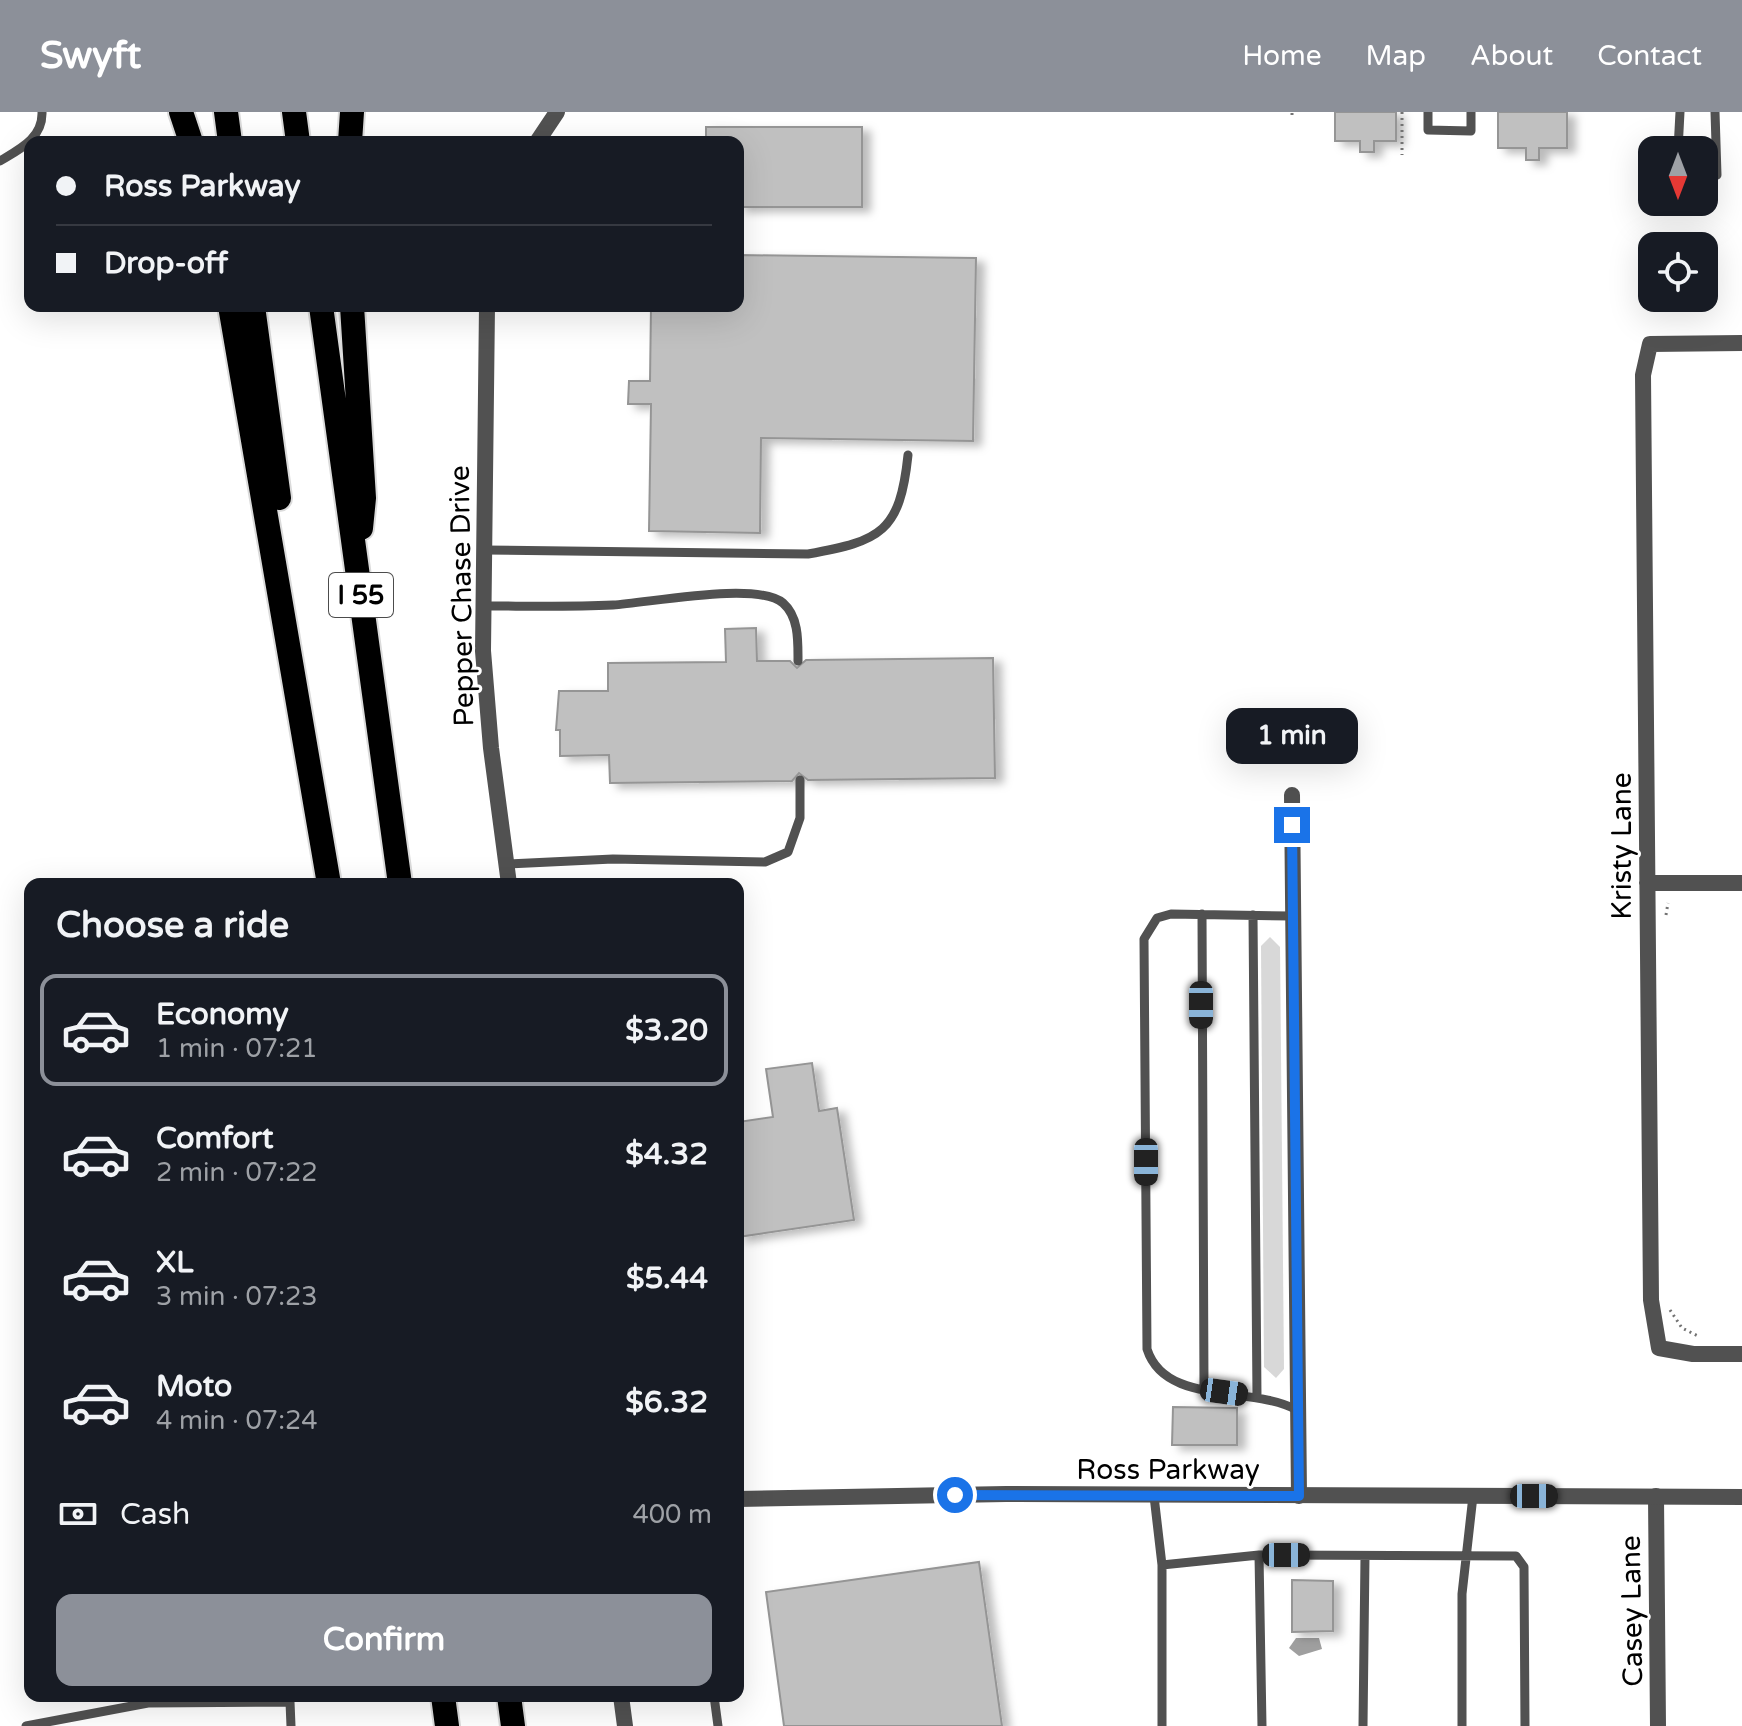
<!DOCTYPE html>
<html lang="en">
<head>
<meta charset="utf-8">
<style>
	:root { --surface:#171b24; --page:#20242c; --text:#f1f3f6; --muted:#9ea1a6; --line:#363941; --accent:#8c9099 }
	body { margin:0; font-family:"Varela Round",sans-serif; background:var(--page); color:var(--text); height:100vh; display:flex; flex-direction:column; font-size:30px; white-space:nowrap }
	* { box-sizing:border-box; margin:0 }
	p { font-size:26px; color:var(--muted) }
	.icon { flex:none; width:44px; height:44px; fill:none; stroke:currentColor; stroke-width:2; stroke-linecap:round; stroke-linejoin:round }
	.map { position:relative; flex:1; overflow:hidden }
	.sheet { position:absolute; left:24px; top:766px; width:720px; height:824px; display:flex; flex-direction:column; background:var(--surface); border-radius:16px; box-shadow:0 8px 32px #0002 }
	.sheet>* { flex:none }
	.top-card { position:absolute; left:24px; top:24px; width:720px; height:176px; border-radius:16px; box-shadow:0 8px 32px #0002; display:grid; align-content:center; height:176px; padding:0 32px; background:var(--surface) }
	.needle { width:52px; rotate:180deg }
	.tools { position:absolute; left:1638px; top:24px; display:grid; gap:16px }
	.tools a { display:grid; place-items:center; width:80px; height:80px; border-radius:16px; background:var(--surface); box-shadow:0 8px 32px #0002; font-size:40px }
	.end { position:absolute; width:36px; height:36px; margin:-18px; border:10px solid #1a73e8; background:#fff; box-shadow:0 0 0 4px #fff }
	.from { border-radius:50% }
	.bubble { position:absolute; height:56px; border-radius:16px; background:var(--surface); box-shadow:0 8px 32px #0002; font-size:26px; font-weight:700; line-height:56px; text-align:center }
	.car { position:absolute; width:24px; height:48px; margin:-24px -12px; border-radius:10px; box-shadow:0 0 6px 2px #0007; background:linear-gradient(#222 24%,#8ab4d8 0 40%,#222 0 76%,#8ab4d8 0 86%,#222 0) }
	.top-card b { display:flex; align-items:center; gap:28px; height:76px; font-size:30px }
	.top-card b+b { border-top:2px solid var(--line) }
	.top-card i { width:20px; height:20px; background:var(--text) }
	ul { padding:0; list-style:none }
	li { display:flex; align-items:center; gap:24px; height:112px; margin:0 16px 12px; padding:0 16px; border:4px solid transparent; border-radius:16px }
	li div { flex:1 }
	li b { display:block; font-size:30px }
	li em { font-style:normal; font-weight:700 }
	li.selected { border-color:var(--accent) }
	li>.icon { width:72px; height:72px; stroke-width:1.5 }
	h2 { padding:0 32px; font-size:36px; line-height:96px }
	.pay { display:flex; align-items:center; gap:20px; height:88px; padding:0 32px; font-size:30px }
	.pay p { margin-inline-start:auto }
	.primary-button { display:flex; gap:16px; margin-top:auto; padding:16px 32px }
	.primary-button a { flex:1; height:92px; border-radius:16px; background:var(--accent); color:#fff; font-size:32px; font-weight:700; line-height:92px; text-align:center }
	header { display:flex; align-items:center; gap:48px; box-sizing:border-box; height:112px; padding:0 40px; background:var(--accent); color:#fff }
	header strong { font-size:38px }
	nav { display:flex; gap:44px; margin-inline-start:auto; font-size:28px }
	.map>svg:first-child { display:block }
	.green { fill:#d8d8d8 }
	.water { fill:#9f9f9f }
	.building { fill:#c0c0c0; stroke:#959595; stroke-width:2; filter:url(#shadow) }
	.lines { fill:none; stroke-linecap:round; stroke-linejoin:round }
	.motorway-casing { stroke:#dbdbdb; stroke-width:28 }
	.path { stroke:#737373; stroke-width:3; stroke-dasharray:2 4; stroke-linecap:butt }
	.service { stroke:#515151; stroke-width:9 }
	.minor { stroke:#515151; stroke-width:16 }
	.tertiary { stroke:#515151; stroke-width:16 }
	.motorway { stroke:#000; stroke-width:24 }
	.route { stroke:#1a73e8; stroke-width:10 }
	.labels { text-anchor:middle; stroke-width:6; stroke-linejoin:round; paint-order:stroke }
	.shield { fill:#fff; stroke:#4c4c4c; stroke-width:2 }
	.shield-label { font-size:26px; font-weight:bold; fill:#000 }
	.street-label { font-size:28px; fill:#000; stroke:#fff }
</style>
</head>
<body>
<header>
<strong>Swyft</strong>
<nav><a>Home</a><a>Map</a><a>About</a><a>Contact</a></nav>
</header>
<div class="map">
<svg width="1742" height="1614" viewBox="0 0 1742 1614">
	<defs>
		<filter id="shadow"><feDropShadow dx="8" dy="4.5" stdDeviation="4" flood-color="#0004"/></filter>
	</defs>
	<rect width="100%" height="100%" fill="#fff"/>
	<path class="green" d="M1270,825L1280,835L1284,1257L1276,1266L1264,1255L1261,834Z"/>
	<path class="water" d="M1296,1526H1319L1322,1537L1299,1544L1289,1536Z"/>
	<path class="building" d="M1335,0H1396V29H1374V40H1360V29H1335Z
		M1498,0H1567V36H1539V48H1526V36H1498Z
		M706,15H862V95H738V30H706Z
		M738,143L976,146L973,329L761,326L760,421L649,419L651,292H628L629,269H650L651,194H738Z
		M756,516L757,549H790L797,556L806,548L993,546L995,666L808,668L799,661L792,669L610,671L609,643L560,644V618H556L559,579H608V551L726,550L725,517Z
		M812,951L819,999L837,996L854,1108L738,1125V1010L773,1005L766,957Z
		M1173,1295L1237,1296V1333H1172Z
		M979,1450L1002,1614H784L766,1480Z
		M1292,1468L1333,1469V1519L1292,1520Z"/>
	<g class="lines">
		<g class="motorway-casing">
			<path id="motorway" d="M181,0L191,30
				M226,0L230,30
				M294,0L298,30
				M350,30L352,0
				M230,194L329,772
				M253,194L279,386
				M321,194L400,772
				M352,194L364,386L361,416
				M443,1584L447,1614
				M509,1584L513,1614"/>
		</g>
		<path class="path" d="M1402,0V43
			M1292,3V0
			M1666,803L1668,791
			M1670,1198L1682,1216L1698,1224"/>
		<path class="service" d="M1428,0V18L1471,19V0
			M1678,38L1680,0
			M0,49C20,37 43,26 42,0
			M1704,63H1717L1715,0
			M484,438L808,442C881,429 900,420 908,343
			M483,494C527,494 570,495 613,493C649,491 757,469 783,491C799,505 798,529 798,549
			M507,752L613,747L765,750L788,740L800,706V668
			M1202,802L1204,1277
			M1253,803L1257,1285
			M1291,804L1171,802L1157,806L1144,827L1147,1237C1165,1294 1251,1273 1297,1298
			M1154,1384L1162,1453V1614
			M1259,1443L1262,1614
			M1162,1453L1259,1443L1516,1444L1524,1455L1525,1614
			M714,1584L718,1614
			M26,1614L148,1591L290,1590L291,1614
			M1363,1614L1365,1444
			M1462,1614V1482L1473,1384"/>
		<path class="minor" d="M537,30L557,0
			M487,194L483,539L491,636L509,772
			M1742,231L1650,232L1643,263L1651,1188L1659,1236L1693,1242H1742
			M1292,683L1299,1384
			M1647,771H1742
			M1656,1384L1658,1614
			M621,1584L625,1614"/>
		<path class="tertiary" d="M738,1387L1006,1382L1742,1385"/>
		<use href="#motorway" class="motorway"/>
	</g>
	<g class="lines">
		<path class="route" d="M955,1383L1299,1384L1292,713"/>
	</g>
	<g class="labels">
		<rect class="shield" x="329" y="461" width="64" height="44" rx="6"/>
		<g class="shield-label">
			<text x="361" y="492">I 55</text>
		</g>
		<g class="street-label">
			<text transform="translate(461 484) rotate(-91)" y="10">Pepper Chase Drive</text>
			<text transform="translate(1621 734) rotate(-90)" y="10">Kristy Lane</text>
			<text x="1168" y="1367">Ross Parkway</text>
			<text transform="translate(1631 1499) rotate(-91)" y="10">Casey Lane</text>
		</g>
	</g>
</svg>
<div class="tools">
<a><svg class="needle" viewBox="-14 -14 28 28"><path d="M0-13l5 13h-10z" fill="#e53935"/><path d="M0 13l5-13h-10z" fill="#9ea1a6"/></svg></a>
<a><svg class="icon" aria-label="locate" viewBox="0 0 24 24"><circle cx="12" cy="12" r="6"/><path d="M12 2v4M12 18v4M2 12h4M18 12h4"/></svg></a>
</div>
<i class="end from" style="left:955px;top:1383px"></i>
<i class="end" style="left:1292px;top:713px"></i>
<div class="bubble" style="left:1226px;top:596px;width:132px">1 min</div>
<i class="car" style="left:1201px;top:893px;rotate:180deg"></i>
<i class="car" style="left:1146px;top:1050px;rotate:180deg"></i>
<i class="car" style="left:1224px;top:1280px;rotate:98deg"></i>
<i class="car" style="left:1534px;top:1384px;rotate:90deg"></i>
<i class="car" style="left:1286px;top:1443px;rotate:90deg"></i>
<div class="top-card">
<b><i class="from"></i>Ross Parkway</b>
<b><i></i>Drop-off</b>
</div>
<section class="sheet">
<h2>Choose a ride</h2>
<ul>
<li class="selected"><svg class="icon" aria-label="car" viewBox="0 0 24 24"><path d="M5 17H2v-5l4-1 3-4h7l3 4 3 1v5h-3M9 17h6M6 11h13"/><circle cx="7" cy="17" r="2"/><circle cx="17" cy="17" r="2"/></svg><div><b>Economy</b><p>1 min · 07:21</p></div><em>$3.20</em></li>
<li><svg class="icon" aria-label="car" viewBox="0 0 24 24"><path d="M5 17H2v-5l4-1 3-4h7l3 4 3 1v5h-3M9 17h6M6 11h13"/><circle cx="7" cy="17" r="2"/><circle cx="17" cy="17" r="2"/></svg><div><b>Comfort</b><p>2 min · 07:22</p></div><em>$4.32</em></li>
<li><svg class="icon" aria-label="car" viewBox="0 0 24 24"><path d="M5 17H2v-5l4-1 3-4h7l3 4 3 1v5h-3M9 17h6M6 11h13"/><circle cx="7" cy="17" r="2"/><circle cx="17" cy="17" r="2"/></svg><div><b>XL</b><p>3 min · 07:23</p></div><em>$5.44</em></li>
<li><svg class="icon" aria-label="car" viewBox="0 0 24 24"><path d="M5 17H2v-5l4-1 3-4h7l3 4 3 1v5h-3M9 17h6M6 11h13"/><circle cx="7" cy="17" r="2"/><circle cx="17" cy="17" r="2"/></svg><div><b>Moto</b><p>4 min · 07:24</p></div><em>$6.32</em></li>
</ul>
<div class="pay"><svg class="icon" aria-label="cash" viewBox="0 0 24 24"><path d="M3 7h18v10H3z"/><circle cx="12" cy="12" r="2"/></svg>Cash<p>400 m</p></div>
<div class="primary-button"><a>Confirm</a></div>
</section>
</div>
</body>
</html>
